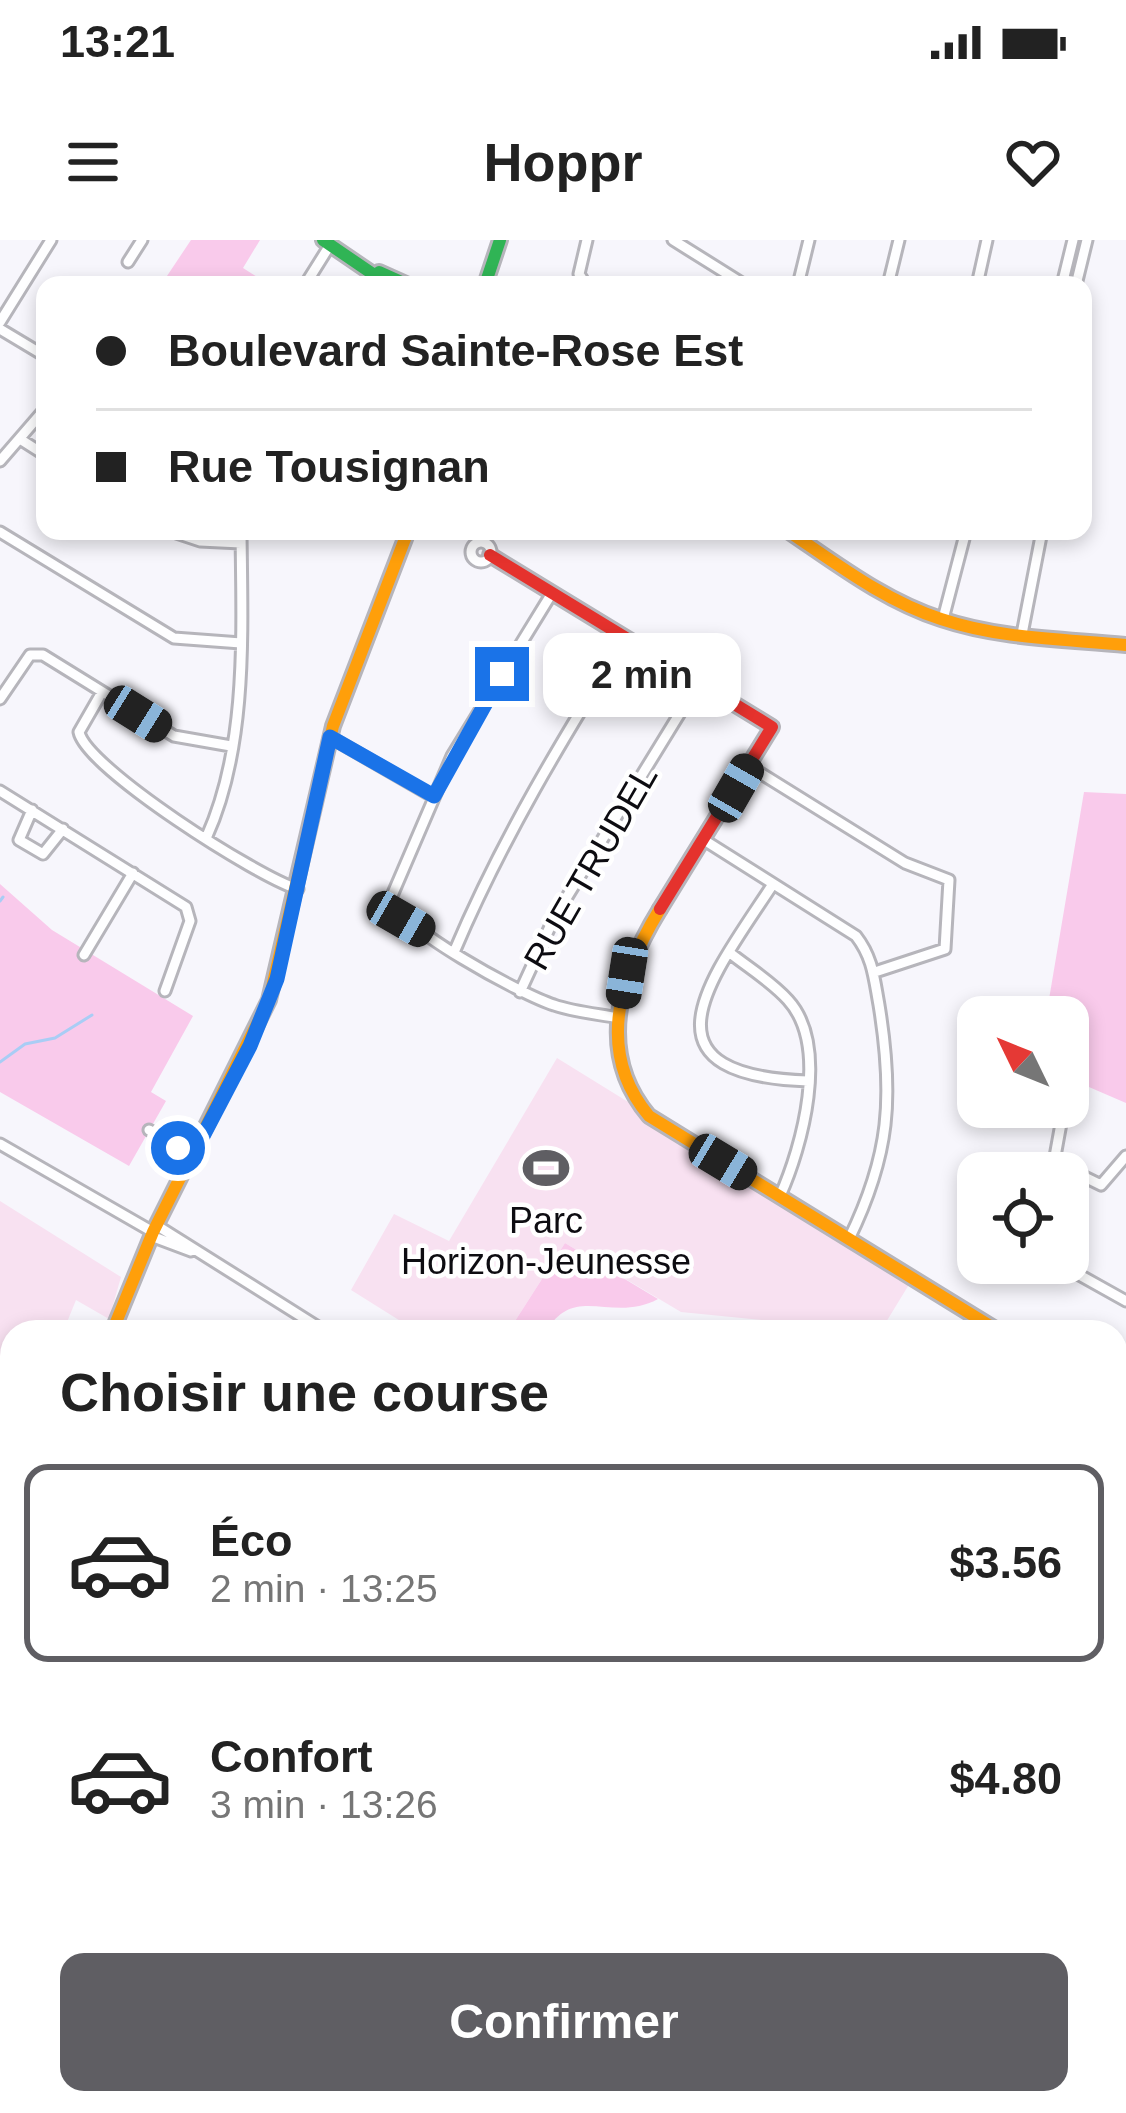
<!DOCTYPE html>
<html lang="fr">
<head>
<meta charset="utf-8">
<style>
	:root { --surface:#fff; --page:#f6f6f6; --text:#222; --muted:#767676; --line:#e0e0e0; --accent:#5f5e63 }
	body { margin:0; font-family:Helvetica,sans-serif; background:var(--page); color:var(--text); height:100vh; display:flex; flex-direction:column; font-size:45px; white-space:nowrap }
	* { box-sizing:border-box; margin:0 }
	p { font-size:39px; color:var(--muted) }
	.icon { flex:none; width:66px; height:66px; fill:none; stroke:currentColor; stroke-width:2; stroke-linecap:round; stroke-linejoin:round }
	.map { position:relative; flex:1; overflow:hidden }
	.drawer { position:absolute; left:0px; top:1080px; width:1128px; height:795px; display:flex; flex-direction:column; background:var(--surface); border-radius:36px 36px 0 0; box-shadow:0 6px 18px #0003 }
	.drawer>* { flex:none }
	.top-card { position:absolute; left:36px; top:36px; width:1056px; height:264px; border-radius:24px; box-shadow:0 6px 18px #0003; display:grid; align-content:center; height:264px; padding:0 60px; background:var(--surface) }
	.needle { width:78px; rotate:313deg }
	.buttons { position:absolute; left:957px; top:756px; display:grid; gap:24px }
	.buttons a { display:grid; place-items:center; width:132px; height:132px; border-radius:24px; background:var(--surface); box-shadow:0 6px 18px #0003; font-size:60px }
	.end { position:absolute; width:54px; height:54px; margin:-27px; border:15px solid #1a73e8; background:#fff; box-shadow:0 0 0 6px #fff }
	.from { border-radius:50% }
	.bubble { position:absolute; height:84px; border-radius:24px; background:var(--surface); box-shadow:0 6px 18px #0003; font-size:39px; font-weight:800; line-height:84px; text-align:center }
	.car { position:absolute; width:36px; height:72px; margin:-36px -18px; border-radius:15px; box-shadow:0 0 9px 3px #0007; background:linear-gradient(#222 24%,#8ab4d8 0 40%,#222 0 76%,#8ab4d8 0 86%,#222 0) }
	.top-card b { display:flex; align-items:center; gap:42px; height:114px; font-size:45px }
	.top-card b+b { border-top:3px solid var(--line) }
	.top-card i { width:30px; height:30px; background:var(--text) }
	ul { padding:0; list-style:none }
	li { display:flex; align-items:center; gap:36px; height:198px; margin:0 24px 18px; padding:0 36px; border:6px solid transparent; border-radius:24px }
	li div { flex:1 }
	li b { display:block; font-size:45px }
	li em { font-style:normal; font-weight:800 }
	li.current { border-color:var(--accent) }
	li>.icon { width:108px; height:108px; stroke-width:1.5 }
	h2 { padding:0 60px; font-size:54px; line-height:144px }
	.button { display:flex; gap:24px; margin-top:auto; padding:24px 60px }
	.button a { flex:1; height:138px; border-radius:24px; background:var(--accent); color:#fff; font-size:48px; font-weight:800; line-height:138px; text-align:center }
	.status { display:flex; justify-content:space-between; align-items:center; height:84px; padding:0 60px; background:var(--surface); direction:ltr }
	.status svg { height:33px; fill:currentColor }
	header { display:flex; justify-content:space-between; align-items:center; height:156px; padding:0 60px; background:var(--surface); font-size:54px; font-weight:800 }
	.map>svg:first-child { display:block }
	.green { fill:#f8e1f1 }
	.forest { fill:#f9caeb }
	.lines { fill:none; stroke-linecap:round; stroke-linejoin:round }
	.stream { stroke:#a9cdf5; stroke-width:3 }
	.street-casing { stroke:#b6b5bb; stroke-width:15 }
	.fast-casing { stroke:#b6b5bb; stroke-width:18 }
	.slow-casing { stroke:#b6b5bb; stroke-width:18 }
	.jam-casing { stroke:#b6b5bb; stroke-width:18 }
	.street { stroke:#fefeff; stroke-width:9 }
	.fast { stroke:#30b455; stroke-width:12 }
	.slow { stroke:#ff9f0a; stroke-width:12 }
	.jam { stroke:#e5322d; stroke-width:12 }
	.rail { stroke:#c1c1c3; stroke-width:3; stroke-dasharray:24 12; stroke-linecap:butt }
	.route { stroke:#1a73e8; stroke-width:15 }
	.labels { text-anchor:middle; stroke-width:9; stroke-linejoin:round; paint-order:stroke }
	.street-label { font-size:36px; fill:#0d0c11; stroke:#fff }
	.poi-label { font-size:36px; fill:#0d0c11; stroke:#fff }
</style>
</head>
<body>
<div class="status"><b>13:21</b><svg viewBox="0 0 49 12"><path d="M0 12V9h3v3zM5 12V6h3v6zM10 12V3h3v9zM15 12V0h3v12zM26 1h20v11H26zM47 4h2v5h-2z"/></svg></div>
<header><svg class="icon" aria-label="menu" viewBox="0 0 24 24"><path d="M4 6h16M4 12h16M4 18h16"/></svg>Hoppr<svg class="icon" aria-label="heart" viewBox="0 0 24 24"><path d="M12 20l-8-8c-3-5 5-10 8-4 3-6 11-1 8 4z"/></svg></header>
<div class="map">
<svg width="1126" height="1873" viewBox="0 0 1126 1873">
	<rect width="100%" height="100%" fill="#f7f6fc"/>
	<path class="green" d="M557,818L913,1038L880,1092L681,1072L565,1003L508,1092H418L351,1050L394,974L449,1001Z
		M0,961L121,1037L109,1079L76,1060L63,1092H12V1168L0,1162Z"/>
	<path class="forest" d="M191,0H260L243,28L265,42L161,45Z
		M1084,552L1126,554V863L1068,838V777H1046Z
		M0,644L52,690L193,776L151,852L166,861L129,926L0,852Z
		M565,1003L658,1059C612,1084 574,1042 546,1092H508Z"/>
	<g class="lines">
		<path class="stream" d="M0,661L3,657
			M0,822L25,804L55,798L92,775"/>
		<g class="street-casing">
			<path id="street" d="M673,0L745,45
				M128,22L142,0
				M305,45L330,5
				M586,45L579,34L587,0
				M798,45L809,0
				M888,45L899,0
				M977,45L987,0
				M1062,45L1073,0
				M1076,45L1087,0
				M0,82L51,0
				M0,89L45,116
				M23,201L45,215
				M0,221L45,169
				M170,291L200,301L241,303
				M0,292L174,398L241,403
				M471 312a10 10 0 1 1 20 0a10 10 0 1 1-20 0Z
				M552,353L452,516L391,658C395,686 522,755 554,765C574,772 598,774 619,778
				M943,379L966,291
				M1022,394L1042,291
				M102,452L79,492C86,528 259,638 298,649
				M0,459L30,415H43L174,496L231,506
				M330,497L434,557
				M749,526L905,623L949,640L945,709L875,732
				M0,551L186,667L190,681L165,751
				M32,570L19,600L43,614L63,589
				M207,596C248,505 242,390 241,291
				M704,600L856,696C873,718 874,738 879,765C894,857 890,915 849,999
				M773,644C712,737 631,835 808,841
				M455,710C502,599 562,500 626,397
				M730,713C749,728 772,742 788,760C830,806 802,907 780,956
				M84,715L133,633
				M520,752L554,678L699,442
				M149,890L193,915
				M0,904L153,992
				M1054,922L1101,945L1126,916
				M1052,933L1064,867
				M156,985L326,1092
				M151,996L191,1011
				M1058,1023L1126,1061
				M1116,1150L1126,1152
				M1116,1274L1126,1278
				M0,1735L12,1708
				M0,1758L12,1765
				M0,1857L25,1873
				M349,1863L354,1873
				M240,1873L251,1868"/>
		</g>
		<g class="fast-casing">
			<path id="fast" d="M323,0L389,45
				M379,32L408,45
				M485,45L500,0"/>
		</g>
		<g class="slow-casing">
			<path id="slow" d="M788,291C837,324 885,361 941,379C1000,399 1065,399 1126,405
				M660,669C620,734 595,812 649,876L1000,1092
				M112,1092L153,992L269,760L333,486L408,291
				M0,1450L12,1415"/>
		</g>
		<g class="jam-casing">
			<path id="jam" d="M490,315L772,487L660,669"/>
		</g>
		<use href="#street" class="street"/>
		<use href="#fast" class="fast"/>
		<use href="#slow" class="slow"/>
		<use href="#jam" class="jam"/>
		<path class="rail" d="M0,1342L12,1337
			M1116,1384L1126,1386"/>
	</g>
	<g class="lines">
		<path class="route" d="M178,908L193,915L250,806L277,739L330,497L434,556L502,434"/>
	</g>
	<defs>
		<g id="stadium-bare" transform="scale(3.6)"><path d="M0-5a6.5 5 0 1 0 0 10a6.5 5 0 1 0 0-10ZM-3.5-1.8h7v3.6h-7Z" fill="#5f5e63" stroke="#fff" stroke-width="2.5" paint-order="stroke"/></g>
	</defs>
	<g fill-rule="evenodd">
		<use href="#stadium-bare" x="546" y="928"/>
	</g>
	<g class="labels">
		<g class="street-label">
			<text transform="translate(590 627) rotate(-60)" y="13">RUE TRUDEL</text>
		</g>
		<g class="poi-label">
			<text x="546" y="993">Parc<tspan x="546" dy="41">Horizon-Jeunesse</tspan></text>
		</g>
	</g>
</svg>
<div class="buttons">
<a><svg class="needle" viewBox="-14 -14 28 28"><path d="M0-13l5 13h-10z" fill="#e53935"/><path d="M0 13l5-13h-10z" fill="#767676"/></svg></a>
<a><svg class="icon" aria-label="locate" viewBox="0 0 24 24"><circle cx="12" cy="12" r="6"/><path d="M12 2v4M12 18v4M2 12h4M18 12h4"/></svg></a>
</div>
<i class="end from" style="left:178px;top:908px"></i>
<i class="end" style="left:502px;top:434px"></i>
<div class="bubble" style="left:543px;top:393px;width:198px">2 min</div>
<i class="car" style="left:138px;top:474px;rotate:122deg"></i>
<i class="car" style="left:736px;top:548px;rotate:30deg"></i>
<i class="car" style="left:401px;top:679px;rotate:120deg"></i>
<i class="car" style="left:627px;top:733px;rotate:189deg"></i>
<i class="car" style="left:723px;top:922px;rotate:121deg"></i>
<div class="top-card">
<b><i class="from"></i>Boulevard Sainte-Rose Est</b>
<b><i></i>Rue Tousignan</b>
</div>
<section class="drawer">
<h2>Choisir une course</h2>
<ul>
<li class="current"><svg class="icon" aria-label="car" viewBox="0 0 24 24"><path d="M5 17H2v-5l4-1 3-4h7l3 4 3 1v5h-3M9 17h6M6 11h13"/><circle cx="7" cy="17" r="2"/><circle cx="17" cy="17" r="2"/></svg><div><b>Éco</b><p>2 min · 13:25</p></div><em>$3.56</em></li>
<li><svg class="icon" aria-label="car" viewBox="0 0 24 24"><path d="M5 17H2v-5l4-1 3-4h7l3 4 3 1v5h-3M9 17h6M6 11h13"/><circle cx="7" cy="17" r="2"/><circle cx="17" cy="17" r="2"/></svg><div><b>Confort</b><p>3 min · 13:26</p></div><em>$4.80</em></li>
</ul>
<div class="button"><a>Confirmer</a></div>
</section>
</div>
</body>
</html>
